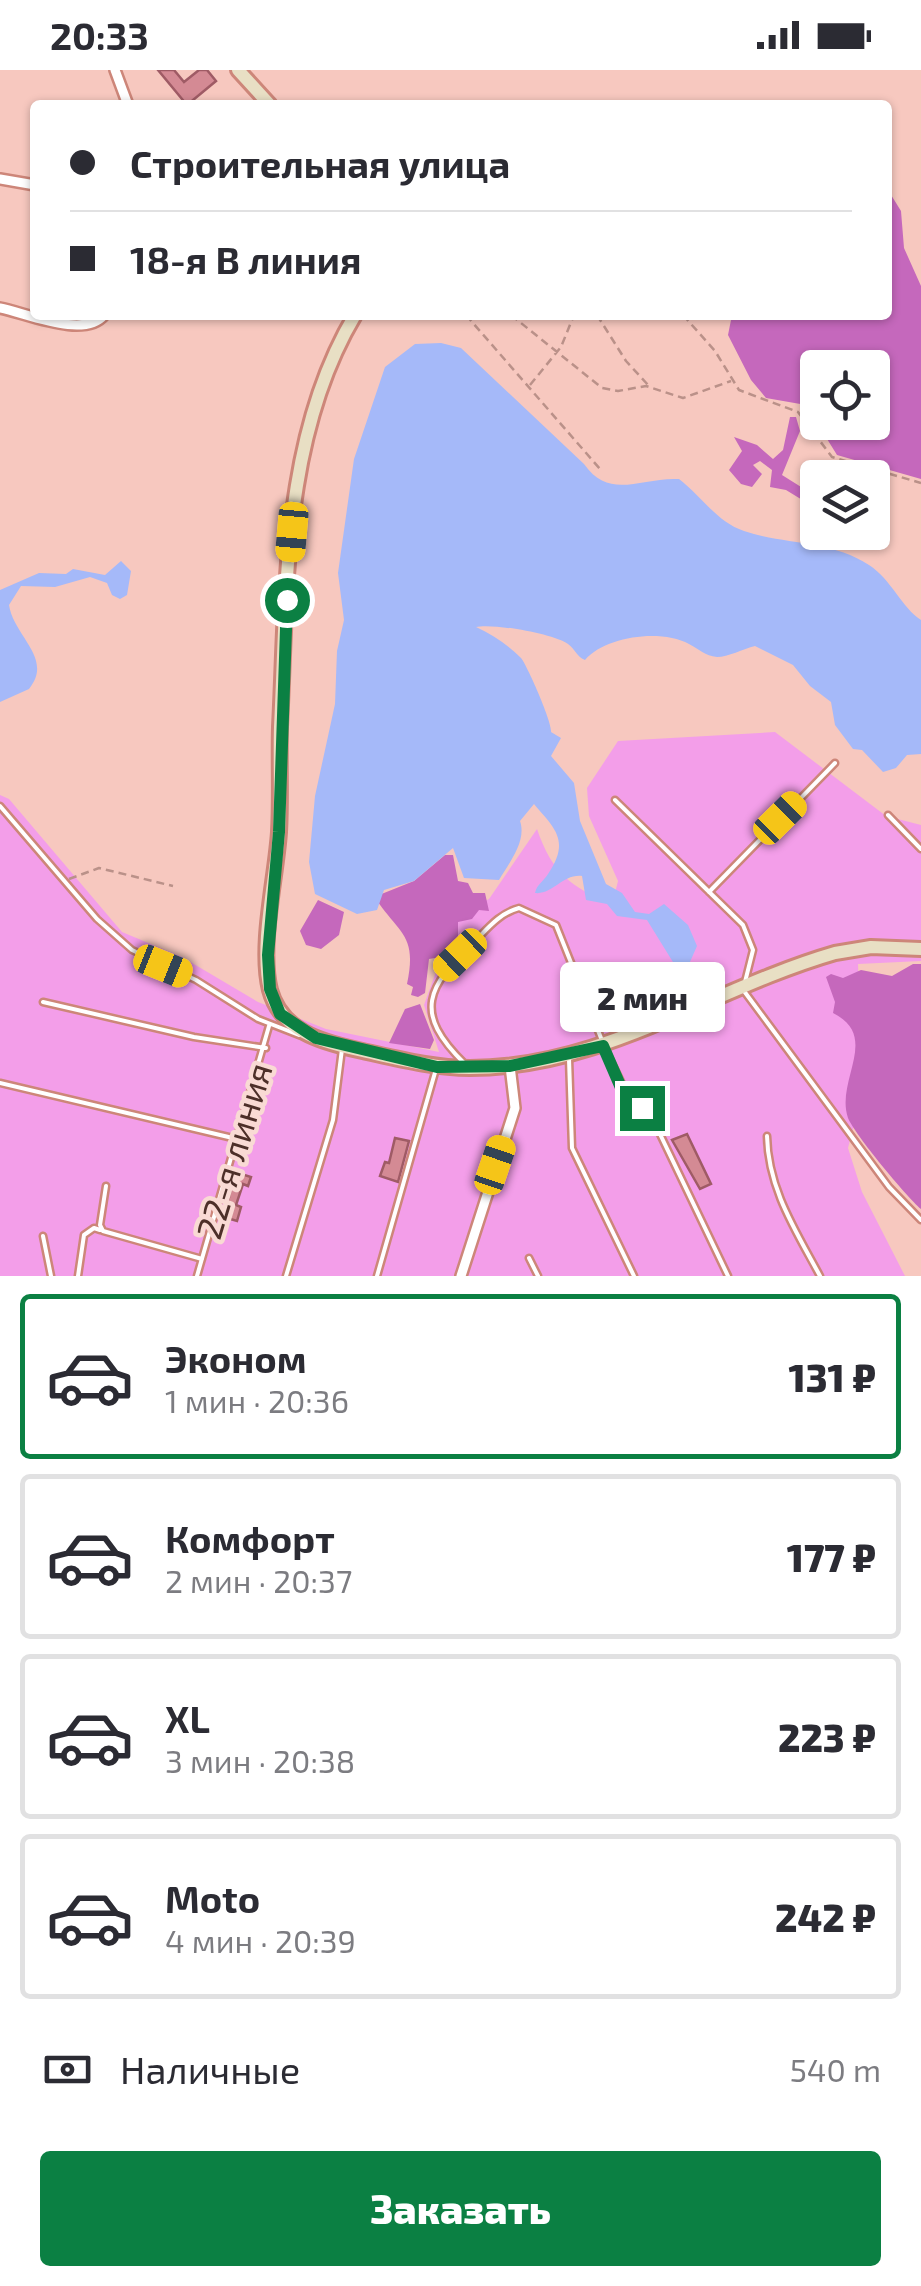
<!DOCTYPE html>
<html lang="ru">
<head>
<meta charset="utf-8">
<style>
	:root { --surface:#fff; --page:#f2f2f3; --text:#2b2b33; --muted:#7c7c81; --line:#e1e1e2; --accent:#0b8043 }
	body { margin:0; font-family:"Exo 2",sans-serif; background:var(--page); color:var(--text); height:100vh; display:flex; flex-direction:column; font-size:38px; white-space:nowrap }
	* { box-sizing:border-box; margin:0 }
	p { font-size:32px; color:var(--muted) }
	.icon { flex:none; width:55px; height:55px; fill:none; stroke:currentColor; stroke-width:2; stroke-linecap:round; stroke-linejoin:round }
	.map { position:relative; height:1206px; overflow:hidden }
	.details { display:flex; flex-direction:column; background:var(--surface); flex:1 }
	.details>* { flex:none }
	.top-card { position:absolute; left:30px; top:30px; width:862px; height:220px; border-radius:10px; box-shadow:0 2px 8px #0004; display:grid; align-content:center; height:220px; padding:0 40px; background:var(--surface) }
	.tools { position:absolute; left:800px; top:280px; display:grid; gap:20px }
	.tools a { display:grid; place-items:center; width:90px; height:90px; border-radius:10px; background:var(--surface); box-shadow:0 2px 8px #0004; font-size:50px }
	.end { position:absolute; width:45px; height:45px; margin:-22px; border:12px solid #0b8043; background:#fff; box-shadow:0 0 0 5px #fff }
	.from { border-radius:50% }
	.bubble { position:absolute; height:70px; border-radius:10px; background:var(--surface); box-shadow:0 2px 8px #0004; font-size:32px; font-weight:800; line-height:70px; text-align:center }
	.car { position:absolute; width:30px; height:60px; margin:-30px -15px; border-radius:12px; box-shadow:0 0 8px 2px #0007; background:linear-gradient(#f5c518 24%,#345 0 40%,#f5c518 0 76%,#345 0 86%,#f5c518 0) }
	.top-card b { display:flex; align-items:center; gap:35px; height:95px; font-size:38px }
	.top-card b+b { border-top:2px solid var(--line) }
	.top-card i { width:25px; height:25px; background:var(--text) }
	ul { padding:18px 0 0; list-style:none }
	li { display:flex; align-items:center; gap:30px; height:165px; margin:0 20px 15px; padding:0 20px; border:5px solid var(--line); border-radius:10px }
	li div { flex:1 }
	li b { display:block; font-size:38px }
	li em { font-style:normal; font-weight:800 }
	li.on { border-color:var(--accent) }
	li>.icon { width:90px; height:90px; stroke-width:1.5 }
	.pay { display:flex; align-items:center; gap:25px; height:110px; padding:0 40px; font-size:38px }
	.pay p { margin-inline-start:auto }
	.action { display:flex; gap:20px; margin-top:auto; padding:20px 40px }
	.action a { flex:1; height:115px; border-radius:10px; background:var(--accent); color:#fff; font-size:40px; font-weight:800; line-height:115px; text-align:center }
	.status { display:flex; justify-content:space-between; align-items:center; height:70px; padding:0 50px; background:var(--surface); direction:ltr }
	.status svg { height:28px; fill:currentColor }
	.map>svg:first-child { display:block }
	.green { fill:#f39ee9 }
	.forest { fill:#c568bc; fill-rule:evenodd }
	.water { fill:#a5b9f9 }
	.building { fill:#d48a94; stroke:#9f5b65; stroke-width:2.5 }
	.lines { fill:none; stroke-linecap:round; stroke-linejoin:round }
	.lane-casing { stroke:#cd8679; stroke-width:9 }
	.street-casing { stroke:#cd8679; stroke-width:14 }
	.secondary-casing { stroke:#cd8679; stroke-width:18 }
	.path { stroke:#ba9189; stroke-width:2.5; stroke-dasharray:8 5; stroke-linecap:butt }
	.lane { stroke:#fff; stroke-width:4 }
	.street { stroke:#fff; stroke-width:9 }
	.secondary { stroke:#e8dfc4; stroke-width:12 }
	.route { stroke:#0b8043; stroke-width:12 }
	.labels { text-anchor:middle; stroke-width:9; stroke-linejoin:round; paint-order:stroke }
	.street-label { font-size:35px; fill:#4d2f29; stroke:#f9dad4 }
</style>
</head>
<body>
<div class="status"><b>20:33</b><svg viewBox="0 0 49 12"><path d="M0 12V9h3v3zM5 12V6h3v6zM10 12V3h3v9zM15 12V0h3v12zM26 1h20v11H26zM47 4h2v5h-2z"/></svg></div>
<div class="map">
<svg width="921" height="1206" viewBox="0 0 921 1206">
	<rect width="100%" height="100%" fill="#f7c8bf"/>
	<path class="green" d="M775,662L886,746L921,755V891L858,894L861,967L856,1047L848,1078L862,1122L905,1206H0V725L9,729L122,862L182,887L258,932L326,959L439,982L424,935L445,877L448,850L489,829L537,759C552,803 570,816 612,835L618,811L589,746L587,718L618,671Z"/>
	<path class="forest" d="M888,120L901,141L904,178L921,216V409L837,385L806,335L766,328L751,310L728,265L732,245H888ZM818,298H872V352H818Z
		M790,347H796L800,361L782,405L817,427V439L786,420L770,417L772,400L760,391L753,395L762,404L752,417L741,414L729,400L742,381L734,367L757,375L773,389L783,380Z
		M445,785H453L458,811L468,813L473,823H485L489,841L479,840L472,849L458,852V873L451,874L441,887L429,889L425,923L418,927L411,925L413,917L407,914C417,866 401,865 378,832L379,825L414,811Z
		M318,830L344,842L339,865L321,879L306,875L300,861Z
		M913,894H921V1139C906,1126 855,1065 848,1048C835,1010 881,967 833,943L835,932L826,907L831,904L843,908L861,900L892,906Z
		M420,934L434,970L430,979L389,973L405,939Z"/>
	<path class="water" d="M441,273L461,278L584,394C610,431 640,407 679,409C701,426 717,452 744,461C785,475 831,470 869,495C891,509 902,538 921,550V684L907,685L896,698L883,702L862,680L853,679L835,655L831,632L810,616L793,595L755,576C743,579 728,587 717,587C705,586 699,579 689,574C661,559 606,566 585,590C576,586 576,580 568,574C554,564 493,553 476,557C493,565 508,575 521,588C527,595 553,654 551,662L561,668L551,686L574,713L580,751L606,814L622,823L635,842L649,844L664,834L688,855L697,876L686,901L676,897L647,850L617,846L607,834L586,830L582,806C562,804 553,825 535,823C537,814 543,812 548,804C571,770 554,758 534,734L520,751C527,771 509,793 499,810L464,808L453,778L414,811L384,820L377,840L357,844L315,824L309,792L315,726L335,634L337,581L344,550L338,503L354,389L385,297L415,274Z
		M121,491L131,501L127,525L120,529L112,525L107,513L90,507L55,517L21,516L9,535C14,567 54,588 29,619L0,632V520L39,503L66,504L73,499L105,505Z"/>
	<path class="building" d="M158,0H174L184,12L199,0H207L216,11L187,35Z
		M687,1064L711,1114L700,1119L672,1070Z
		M395,1068L409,1071L398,1112L380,1106L385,1092L389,1093Z
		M235,1102L251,1107L248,1116L243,1114L236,1135L241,1137L237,1151L227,1148L226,1140Z"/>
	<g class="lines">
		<g class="lane-casing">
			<path id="lane" d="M615,730L743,855L753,880L745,912
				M0,736L97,849L132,880L196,910L258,949L299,965
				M888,745L921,779
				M709,822L835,693
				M744,921L889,1117L921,1150
				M43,932L194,967L266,978
				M604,977L630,1030L648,1039L728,1206
				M569,989L572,1078L634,1206
				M465,994C412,942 427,917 475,871C488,858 500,843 519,838L556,855L601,968
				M0,1013L237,1069
				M767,1066C768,1119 796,1161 820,1206
				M106,1116L100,1155L103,1161L202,1189
				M43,1166L51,1206
				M529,1188L538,1206
				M78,1206L84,1165L94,1158L100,1160
				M197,1206L269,956
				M286,1206L333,1050L342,979
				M377,1206L436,999"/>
		</g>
		<g class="street-casing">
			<path id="street" d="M115,0L128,35
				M0,109L35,115
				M0,238C26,243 84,269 104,245
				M461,1206L515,1038L510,996"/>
		</g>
		<g class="secondary-casing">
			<path id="secondary" d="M238,0L270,35
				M355,245C282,367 287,519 280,657C279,692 281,727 279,762C276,808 259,876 270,920C281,961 321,972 358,980C395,988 432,998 470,998C603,998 711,919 835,883L871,877L921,879"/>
		</g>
		<path class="path" d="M466,245L600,399
			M511,245L602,318L618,321L646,316L683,328L731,311
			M597,245L626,291L649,316
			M683,245L715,281L739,320L798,342L832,387L921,413
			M530,315L561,277L574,245
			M69,809L99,798L173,816"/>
		<use href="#lane" class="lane"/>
		<use href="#street" class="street"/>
		<use href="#secondary" class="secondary"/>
	</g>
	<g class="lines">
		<path class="route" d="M287,530L279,762L268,885L270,919L280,944L316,968L437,997L510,996L603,976L622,1020L642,1038"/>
	</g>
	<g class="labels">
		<g class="street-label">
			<text transform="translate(235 1081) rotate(-73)" y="12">22-я линия</text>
		</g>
	</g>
</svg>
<div class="tools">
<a><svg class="icon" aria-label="locate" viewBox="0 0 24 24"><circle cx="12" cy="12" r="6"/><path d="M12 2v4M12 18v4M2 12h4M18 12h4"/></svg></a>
<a><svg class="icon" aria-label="layers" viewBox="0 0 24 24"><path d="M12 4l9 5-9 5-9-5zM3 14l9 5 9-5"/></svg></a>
</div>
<i class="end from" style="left:287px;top:530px"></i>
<i class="end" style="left:642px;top:1038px"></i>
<div class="bubble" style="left:560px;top:892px;width:165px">2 мин</div>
<i class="car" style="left:292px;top:462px;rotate:185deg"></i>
<i class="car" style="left:780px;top:748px;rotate:45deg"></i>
<i class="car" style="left:460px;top:885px;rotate:226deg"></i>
<i class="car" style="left:163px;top:896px;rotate:112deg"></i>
<i class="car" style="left:495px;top:1095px;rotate:19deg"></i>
<div class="top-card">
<b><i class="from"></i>Строительная улица</b>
<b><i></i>18-я В линия</b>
</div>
</div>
<section class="details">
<ul>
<li class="on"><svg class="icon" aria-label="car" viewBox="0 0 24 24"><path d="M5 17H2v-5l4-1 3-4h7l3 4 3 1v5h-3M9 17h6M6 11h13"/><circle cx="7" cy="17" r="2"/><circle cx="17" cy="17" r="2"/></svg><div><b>Эконом</b><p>1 мин · 20:36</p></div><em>131 ₽</em></li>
<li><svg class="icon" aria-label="car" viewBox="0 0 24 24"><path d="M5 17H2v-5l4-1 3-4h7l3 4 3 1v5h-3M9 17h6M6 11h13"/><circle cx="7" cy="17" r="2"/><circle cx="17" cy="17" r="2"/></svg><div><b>Комфорт</b><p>2 мин · 20:37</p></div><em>177 ₽</em></li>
<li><svg class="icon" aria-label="car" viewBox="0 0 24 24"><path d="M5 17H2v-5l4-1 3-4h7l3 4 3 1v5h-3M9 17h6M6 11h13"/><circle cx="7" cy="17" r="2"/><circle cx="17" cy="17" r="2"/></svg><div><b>XL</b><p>3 мин · 20:38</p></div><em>223 ₽</em></li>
<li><svg class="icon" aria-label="car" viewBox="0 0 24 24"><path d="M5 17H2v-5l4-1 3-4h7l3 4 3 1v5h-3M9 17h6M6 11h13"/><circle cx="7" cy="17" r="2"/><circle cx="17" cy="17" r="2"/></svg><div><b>Moto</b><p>4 мин · 20:39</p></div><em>242 ₽</em></li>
</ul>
<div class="pay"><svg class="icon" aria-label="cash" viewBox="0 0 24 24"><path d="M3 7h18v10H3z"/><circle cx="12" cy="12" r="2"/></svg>Наличные<p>540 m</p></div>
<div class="action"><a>Заказать</a></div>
</section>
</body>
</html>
